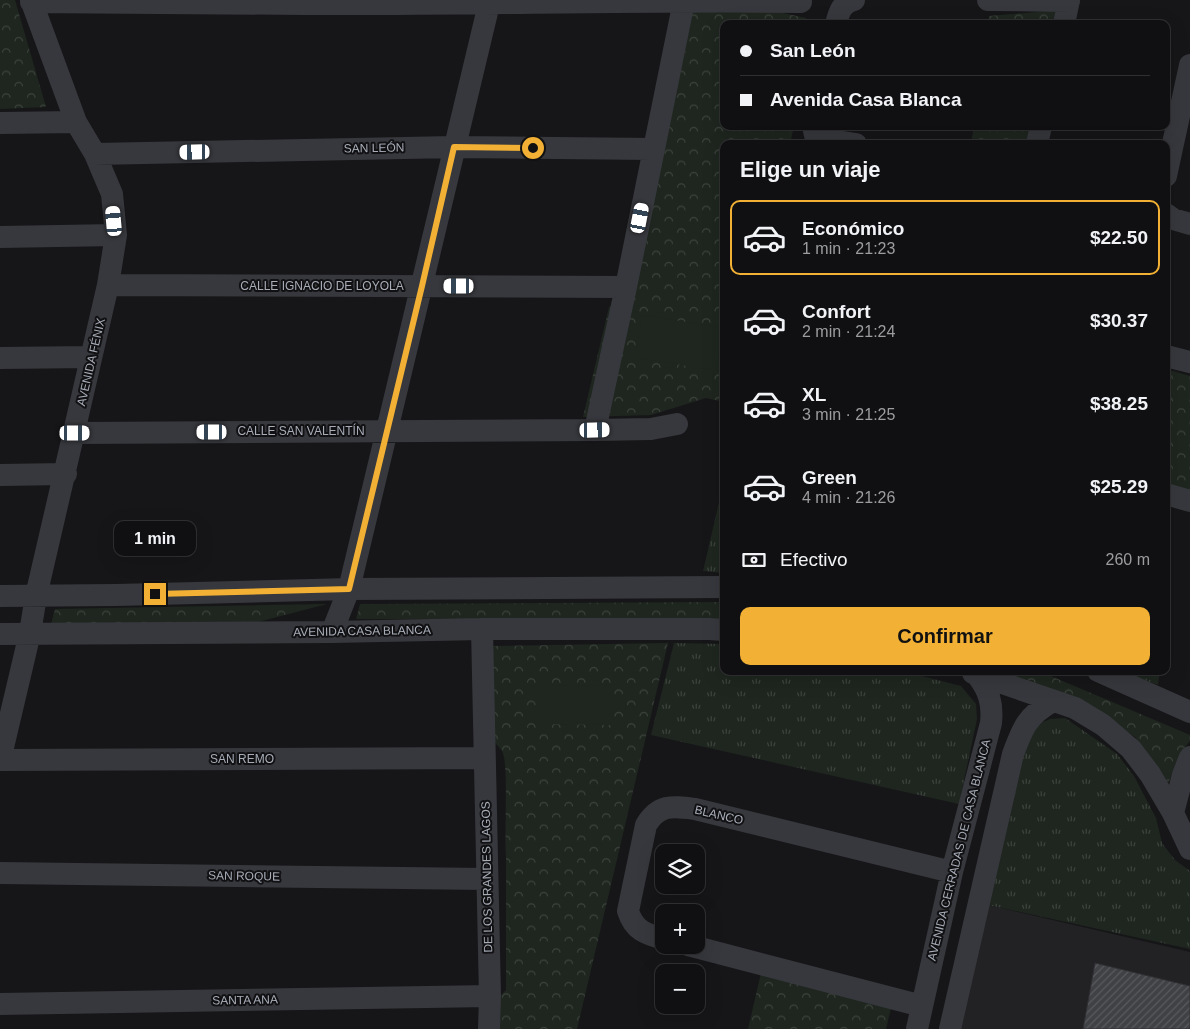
<!DOCTYPE html>
<html lang="es">
<head>
<meta charset="utf-8">
<style>
	:root { --surface:#101012; --page:#1e1e20; --text:#f1f3f6; --muted:#9c9d9f; --line:#303032; --accent:#f2b134 }
	body { margin:0; font-family:Arial,sans-serif; background:var(--page); color:var(--text); height:100vh; display:flex; flex-direction:column; font-size:19px; white-space:nowrap }
	* { box-sizing:border-box; margin:0 }
	p { font-size:16px; color:var(--muted) }
	.icon { flex:none; width:28px; height:28px; fill:none; stroke:currentColor; stroke-width:2; stroke-linecap:round; stroke-linejoin:round }
	.map { position:relative; flex:1; overflow:hidden }
	.details { position:absolute; left:720px; top:140px; width:450px; height:535px; display:flex; flex-direction:column; background:var(--surface); border-radius:10px; box-shadow:0 5px 20px #0002,0 0 0 1px var(--line) }
	.details>* { flex:none }
	.top-card { position:absolute; left:720px; top:20px; width:450px; height:110px; border-radius:10px; box-shadow:0 5px 20px #0002,0 0 0 1px var(--line); display:grid; align-content:center; height:110px; padding:0 20px; background:var(--surface) }
	.tools { position:absolute; left:655px; top:844px; display:grid; gap:10px }
	.tools a { display:grid; place-items:center; width:50px; height:50px; border-radius:10px; background:var(--surface); box-shadow:0 5px 20px #0002,0 0 0 1px var(--line); font-size:25px }
	.end { position:absolute; width:22px; height:22px; margin:-11px; border:6px solid #f2b134; background:#111; box-shadow:0 0 0 2px #111 }
	.from { border-radius:50% }
	.bubble { position:absolute; height:35px; border-radius:10px; background:var(--surface); box-shadow:0 5px 20px #0002,0 0 0 1px var(--line); font-size:16px; font-weight:800; line-height:35px; text-align:center }
	.car { position:absolute; width:15px; height:30px; margin:-15px -8px; border-radius:6px; box-shadow:0 0 4px 1px #0007; background:linear-gradient(#fff 24%,#345 0 40%,#fff 0 76%,#345 0 86%,#fff 0) }
	.top-card b { display:flex; align-items:center; gap:18px; height:48px; font-size:19px }
	.top-card b+b { border-top:1px solid var(--line) }
	.top-card i { width:12px; height:12px; background:var(--text) }
	ul { padding:0; list-style:none }
	li { display:flex; align-items:center; gap:15px; height:75px; margin:0 10px 8px; padding:0 10px; border:2px solid transparent; border-radius:10px }
	li div { flex:1 }
	li b { display:block; font-size:19px }
	li em { font-style:normal; font-weight:800 }
	li.current { border-color:var(--accent) }
	li>.icon { width:45px; height:45px; stroke-width:1.5 }
	h2 { padding:0 20px; font-size:22px; line-height:60px }
	.pay { display:flex; align-items:center; gap:12px; height:55px; padding:0 20px; font-size:19px }
	.pay p { margin-inline-start:auto }
	.cta { display:flex; gap:10px; margin-top:auto; padding:10px 20px }
	.cta a { flex:1; height:58px; border-radius:10px; background:var(--accent); color:#111; font-size:20px; font-weight:800; line-height:58px; text-align:center }
	.map>svg:first-child { display:block }
	.built { fill:#222225 }
	.grass { fill:url(#grass-tufts) }
	.park { fill:url(#park-crowns) }
	.garden { fill:#1e261f }
	.building { fill:url(#building-hatch); stroke:#303034 }
	.lines { fill:none; stroke-linecap:round; stroke-linejoin:round }
	.minor { stroke:#37383d; stroke-width:22 }
	.route { stroke:#f2b134; stroke-width:6 }
	.labels { text-anchor:middle; stroke-width:4; stroke-linejoin:round; paint-order:stroke }
	.street-label { font-size:12px; fill:#a8adb8; stroke:#111113 }
</style>
</head>
<body>
<div class="map">
<svg width="1190" height="1029" viewBox="0 0 1190 1029">
	<defs>
		<pattern id="grass-tufts" width="24" height="20" patternUnits="userSpaceOnUse" patternTransform="scale(1.25)"><rect width="24" height="20" fill="#1e261f"/><path d="M3 7l-1-3M5 7V3M7 7l1-3M15 17l-1-3M17 17v-4M19 17l1-3" fill="none" stroke="#3c433d"/></pattern>
		<pattern id="park-crowns" width="20" height="18" patternUnits="userSpaceOnUse" patternTransform="scale(1.25)"><rect width="20" height="18" fill="#1e261f"/><path d="M2 6a3 3 0 1 1 6 0M12 15a3 3 0 1 1 6 0" fill="none" stroke="#3c433d"/></pattern>
		<pattern id="building-hatch" width="6" height="6" patternUnits="userSpaceOnUse" patternTransform="scale(1.25)"><rect width="6" height="6" fill="#404145"/><path d="M-1 1l2-2M0 6l6-6M5 7l2-2" fill="none" stroke="#595a5e"/></pattern>
	</defs>
	<rect width="100%" height="100%" fill="#161618"/>
	<path class="built" d="M988,905L1190,952V1029H959Z"/>
	<path class="grass" d="M724,481V573L703,571Z
		M674,643L724,644V671H902L961,686L976,704L977,719L959,804L651,735Z
		M1120,671H1160L1158,685Z
		M1065,718L1117,754L1134,776L1156,818L1162,843L1175,860L1190,871V949L988,905L1027,742L1034,726L1050,719Z"/>
	<path class="park" d="M0,0H15L46,107L0,109Z
		M751,6L806,18L810,24H724V126H794L790,144H724V402L706,398L651,415L583,417L609,307L633,288L671,24L697,8Z
		M1061,10L1058,24H988L989,16Z
		M974,126H1035L1031,144H971Z
		M1166,369L1190,376V498L1166,492Z
		M724,602V623L680,620L356,619L360,604Z
		M327,604L254,623L51,624L55,609Z
		M668,643L577,1029H495V1001L506,990V856C504,837 509,761 502,751C499,746 493,741 489,737L491,646Z
		M994,671H1039L1190,735V741L1181,752L1168,784L1135,737L1076,697Z
		M761,973L891,1008L886,1029H748Z"/>
	<path class="garden" d="M642,315L724,328L716,371L635,357Z
		M538,685L611,686V725L538,724Z"/>
	<path class="building" d="M1095,963L1190,986V1029H1083Z"/>
	<g class="lines">
		<path class="minor" d="M988,0L1069,1
			M31,2C123,2 215,4 306,4C471,5 636,0 801,2
			M836,24C839,12 841,4 854,0
			M1064,24L1069,0
			M0,123L76,122
			M813,126L815,135L824,139L856,144
			M1037,144L1041,126
			M95,154L454,147L653,149
			M1166,176L1190,65
			M1166,214L1173,219L1190,224
			M0,237L116,235
			M108,285L626,287
			M1166,356L1190,362
			M0,358L91,357
			M595,430L626,287L684,1
			M75,433L595,430L651,429L677,424
			M0,475L66,474
			M1166,494L1190,501
			M0,596L116,595L349,589L724,587
			M482,629L490,996L489,1029
			M332,632L349,589L490,0
			M0,634L332,632L482,629H709L724,630
			M1098,671L1190,712
			M973,673L1075,708L1103,725L1131,749L1150,774L1173,813L1190,849
			M0,760L30,633L36,596L108,285L116,235L112,194L95,154L76,122L31,0
			M0,760L484,758
			M1173,813L1183,775L1190,757
			M0,873L487,879
			M664,939C645,934 634,930 628,911L646,825C659,804 672,806 695,809L952,872
			M688,945L922,1006
			M0,1004L490,996
			M917,1029L952,872L991,723C993,703 989,691 977,675
			M950,1029L1013,754C1023,727 1027,716 1053,701"/>
	</g>
	<g class="lines">
		<path class="route" d="M155,594L349,589L422,286L454,147L533,148"/>
	</g>
	<g class="labels">
		<g class="street-label">
			<text transform="translate(374 148) rotate(-1)" y="4">SAN LEÓN</text>
			<text x="322" y="290">CALLE IGNACIO DE LOYOLA</text>
			<text transform="translate(91 362) rotate(-77)" y="4">AVENIDA FÉNIX</text>
			<text x="301" y="435">CALLE SAN VALENTÍN</text>
			<text transform="translate(362 631) rotate(-1)" y="4">AVENIDA CASA BLANCA</text>
			<text x="242" y="763">SAN REMO</text>
			<text transform="translate(719 815) rotate(13)" y="4">BLANCO</text>
			<text transform="translate(959 850) rotate(-76)" y="4">AVENIDA CERRADAS DE CASA BLANCA</text>
			<text transform="translate(244 876) rotate(1)" y="4">SAN ROQUE</text>
			<text transform="translate(487 877) rotate(-91)" y="4">DE LOS GRANDES LAGOS</text>
			<text transform="translate(245 1000) rotate(-1)" y="4">SANTA ANA</text>
		</g>
	</g>
</svg>
<div class="tools">
<a><svg class="icon" aria-label="layers" viewBox="0 0 24 24"><path d="M12 4l9 5-9 5-9-5zM3 14l9 5 9-5"/></svg></a>
<a>+</a>
<a>−</a>
</div>
<i class="end from" style="left:533px;top:148px"></i>
<i class="end" style="left:155px;top:594px"></i>
<div class="bubble" style="left:114px;top:521px;width:82px">1 min</div>
<i class="car" style="left:195px;top:152px;rotate:269deg"></i>
<i class="car" style="left:640px;top:218px;rotate:11deg"></i>
<i class="car" style="left:114px;top:221px;rotate:355deg"></i>
<i class="car" style="left:459px;top:286px;rotate:270deg"></i>
<i class="car" style="left:595px;top:430px;rotate:89deg"></i>
<i class="car" style="left:212px;top:432px;rotate:270deg"></i>
<i class="car" style="left:75px;top:433px;rotate:90deg"></i>
<div class="top-card">
<b><i class="from"></i>San León</b>
<b><i></i>Avenida Casa Blanca</b>
</div>
<section class="details">
<h2>Elige un viaje</h2>
<ul>
<li class="current"><svg class="icon" aria-label="car" viewBox="0 0 24 24"><path d="M5 17H2v-5l4-1 3-4h7l3 4 3 1v5h-3M9 17h6M6 11h13"/><circle cx="7" cy="17" r="2"/><circle cx="17" cy="17" r="2"/></svg><div><b>Económico</b><p>1 min · 21:23</p></div><em>$22.50</em></li>
<li><svg class="icon" aria-label="car" viewBox="0 0 24 24"><path d="M5 17H2v-5l4-1 3-4h7l3 4 3 1v5h-3M9 17h6M6 11h13"/><circle cx="7" cy="17" r="2"/><circle cx="17" cy="17" r="2"/></svg><div><b>Confort</b><p>2 min · 21:24</p></div><em>$30.37</em></li>
<li><svg class="icon" aria-label="car" viewBox="0 0 24 24"><path d="M5 17H2v-5l4-1 3-4h7l3 4 3 1v5h-3M9 17h6M6 11h13"/><circle cx="7" cy="17" r="2"/><circle cx="17" cy="17" r="2"/></svg><div><b>XL</b><p>3 min · 21:25</p></div><em>$38.25</em></li>
<li><svg class="icon" aria-label="car" viewBox="0 0 24 24"><path d="M5 17H2v-5l4-1 3-4h7l3 4 3 1v5h-3M9 17h6M6 11h13"/><circle cx="7" cy="17" r="2"/><circle cx="17" cy="17" r="2"/></svg><div><b>Green</b><p>4 min · 21:26</p></div><em>$25.29</em></li>
</ul>
<div class="pay"><svg class="icon" aria-label="cash" viewBox="0 0 24 24"><path d="M3 7h18v10H3z"/><circle cx="12" cy="12" r="2"/></svg>Efectivo<p>260 m</p></div>
<div class="cta"><a>Confirmar</a></div>
</section>
</div>
</body>
</html>
